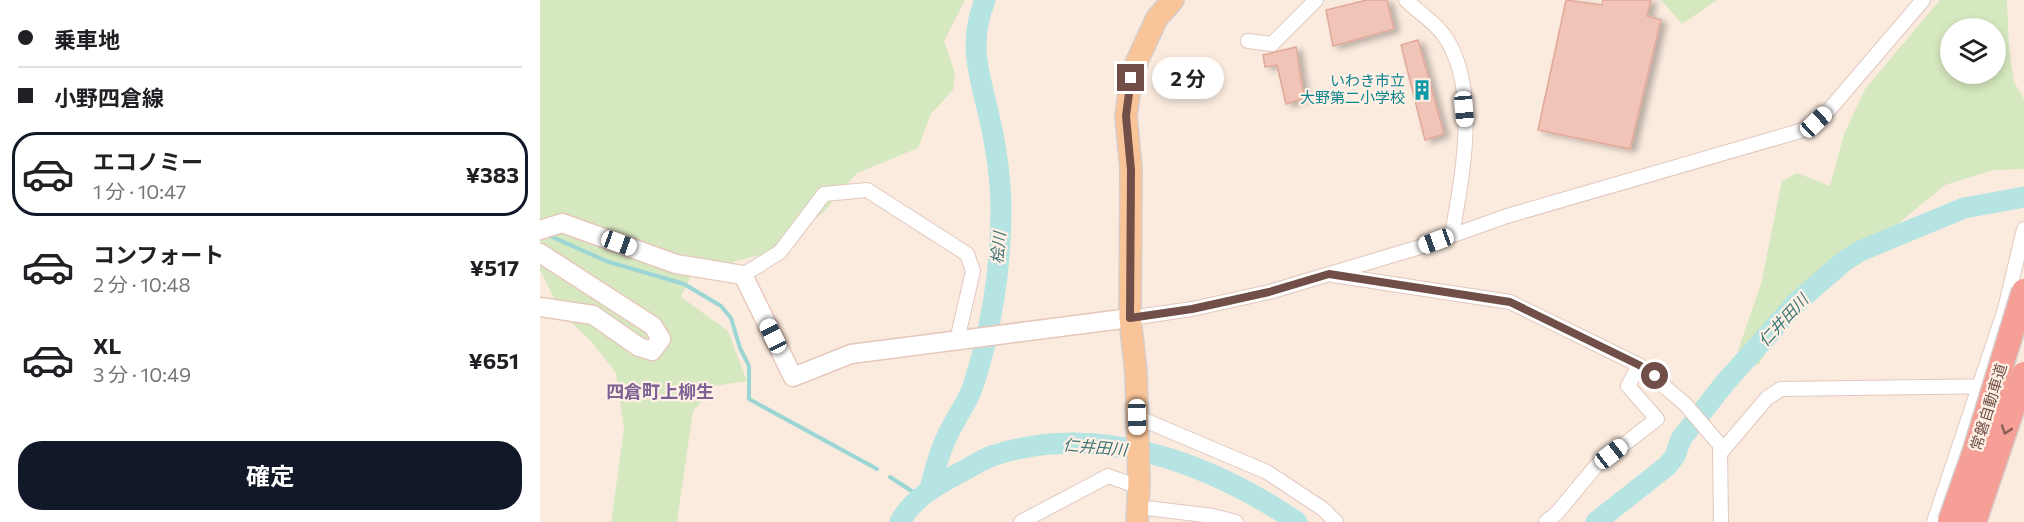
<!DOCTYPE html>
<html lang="ja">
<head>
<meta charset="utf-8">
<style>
	:root { --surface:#fff; --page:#f6f6f6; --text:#202124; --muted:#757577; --line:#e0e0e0; --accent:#111827 }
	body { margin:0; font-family:Commissioner,"Noto Sans JP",sans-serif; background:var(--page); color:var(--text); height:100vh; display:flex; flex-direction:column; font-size:22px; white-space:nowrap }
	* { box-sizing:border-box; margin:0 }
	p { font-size:20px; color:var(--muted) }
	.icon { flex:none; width:33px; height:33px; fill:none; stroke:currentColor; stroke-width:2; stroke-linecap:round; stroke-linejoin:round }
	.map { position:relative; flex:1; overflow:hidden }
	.panel { display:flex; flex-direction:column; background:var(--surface); width:540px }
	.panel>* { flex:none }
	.banner { display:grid; align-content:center; height:132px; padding:0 18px; background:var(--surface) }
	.buttons { position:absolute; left:1400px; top:18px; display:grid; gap:12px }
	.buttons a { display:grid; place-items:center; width:66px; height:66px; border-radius:50%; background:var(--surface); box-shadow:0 3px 9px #0003; font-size:30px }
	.end { position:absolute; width:27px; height:27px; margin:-14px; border:8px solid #714f48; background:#fff; box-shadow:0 0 0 3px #fff }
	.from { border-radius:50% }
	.bubble { position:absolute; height:42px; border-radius:21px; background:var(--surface); box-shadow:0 3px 9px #0003; font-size:20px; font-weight:700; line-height:42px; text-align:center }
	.car { position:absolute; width:18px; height:36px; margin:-18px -9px; border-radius:8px; box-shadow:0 0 4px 2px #0007; background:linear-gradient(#fff 24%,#345 0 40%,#fff 0 76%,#345 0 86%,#fff 0) }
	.banner b { display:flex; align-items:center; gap:21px; height:57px; font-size:22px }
	.banner b+b { border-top:2px solid var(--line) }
	.banner i { width:15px; height:15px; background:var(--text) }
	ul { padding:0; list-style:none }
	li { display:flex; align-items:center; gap:18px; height:84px; margin:0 12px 9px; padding:0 6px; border:3px solid transparent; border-radius:24px }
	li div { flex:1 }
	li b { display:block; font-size:22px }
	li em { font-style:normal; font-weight:700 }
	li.selected { border-color:var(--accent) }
	li>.icon { width:54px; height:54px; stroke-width:1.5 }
	.cta { display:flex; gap:12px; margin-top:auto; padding:12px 18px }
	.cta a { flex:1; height:69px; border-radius:24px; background:var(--accent); color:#fff; font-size:24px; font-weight:700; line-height:69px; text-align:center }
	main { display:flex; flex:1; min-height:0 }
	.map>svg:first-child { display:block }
	.green { fill:#d6e8bf; fill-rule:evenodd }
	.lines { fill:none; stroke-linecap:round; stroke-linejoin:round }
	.stream { stroke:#9bd5d4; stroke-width:4 }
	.river { stroke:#b5e4e2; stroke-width:21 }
	.building { fill:#f0c4b7; stroke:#e2a898; stroke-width:1.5; filter:url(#shadow) }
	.street-casing { stroke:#e1c8bf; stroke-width:16 }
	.secondary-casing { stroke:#e6c8bc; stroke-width:21 }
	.primary-casing { stroke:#d7cecc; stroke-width:24 }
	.street { stroke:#fff; stroke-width:14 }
	.secondary { stroke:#fff; stroke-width:18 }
	.primary { stroke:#f9c498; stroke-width:21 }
	.highway-bridge-casing { stroke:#d7cecc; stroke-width:27; stroke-linecap:butt }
	.highway-bridge { stroke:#f59f97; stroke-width:24 }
	.oneway { stroke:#8b5f58 }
	.route { stroke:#714f48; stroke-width:8 }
	.labels { text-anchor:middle; stroke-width:4.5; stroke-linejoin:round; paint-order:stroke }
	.culture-label { font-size:15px; fill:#0d838f; stroke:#fff0e5; text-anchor:end }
	.street-label { font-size:15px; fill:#714f48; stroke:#fff0e5 }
	.water-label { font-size:16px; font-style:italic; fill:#3c7676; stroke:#fff0e5 }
	.quarter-label { font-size:18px; font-weight:bold; fill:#7b6394; stroke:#fff0e5 }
</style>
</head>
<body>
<main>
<section class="panel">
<div class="banner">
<b><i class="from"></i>乗車地</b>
<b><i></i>小野四倉線</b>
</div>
<ul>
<li class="selected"><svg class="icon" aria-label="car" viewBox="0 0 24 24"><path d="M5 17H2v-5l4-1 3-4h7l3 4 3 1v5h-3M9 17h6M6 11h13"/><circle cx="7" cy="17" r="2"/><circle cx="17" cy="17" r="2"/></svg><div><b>エコノミー</b><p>1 分 · 10:47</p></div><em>¥383</em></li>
<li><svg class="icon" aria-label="car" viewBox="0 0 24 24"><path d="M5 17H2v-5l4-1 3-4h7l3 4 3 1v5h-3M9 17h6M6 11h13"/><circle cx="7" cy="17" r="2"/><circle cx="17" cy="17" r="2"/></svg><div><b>コンフォート</b><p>2 分 · 10:48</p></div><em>¥517</em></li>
<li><svg class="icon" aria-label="car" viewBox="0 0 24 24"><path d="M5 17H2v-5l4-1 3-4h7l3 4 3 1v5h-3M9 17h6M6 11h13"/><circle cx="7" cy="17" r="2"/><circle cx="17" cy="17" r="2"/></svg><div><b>XL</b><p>3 分 · 10:49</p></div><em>¥651</em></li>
</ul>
<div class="cta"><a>確定</a></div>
</section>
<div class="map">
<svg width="1484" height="522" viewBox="0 0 1484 522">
	<defs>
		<filter id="shadow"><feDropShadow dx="5.5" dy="3" stdDeviation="3" flood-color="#0004"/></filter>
	</defs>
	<rect width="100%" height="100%" fill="#fbebdf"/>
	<path class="green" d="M0,0H425L404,41L415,73L413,90L391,114L378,148L317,173L284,212L230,252L152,273L141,297L188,331L207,381L174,386L153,411L137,522H71L84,429L76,373L51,341L21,313L0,270Z
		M1121,0H1177L1142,24Z
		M1400,0H1467L1469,47L1474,82L1484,99V169L1453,170L1405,185L1349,231L1303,260L1246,320L1219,364L1203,368L1198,350L1221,284L1242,181L1257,173L1290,186L1304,134L1325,89ZM1410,28H1455V74H1410Z"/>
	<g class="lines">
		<path class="stream" d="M8,235L66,261L144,284L181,306L191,318L200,348L209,366V399L337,469
			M350,477L381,497"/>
		<path class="river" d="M390,489C394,473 398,456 405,441C412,423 425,407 432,389C451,333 461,269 461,210C461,181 456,148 450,120C440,76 427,45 445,0
			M360,522C373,497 399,484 423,471C433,466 444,458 455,455C560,421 671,464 757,522
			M1056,522L1127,466L1135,456L1141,439L1184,384L1257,302L1303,262L1320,251L1424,208L1484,197"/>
	</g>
	<path class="building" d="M827,0H847L854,29L793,46L786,10Z
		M1026,0L1062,5L1063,0H1111L1107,16L1121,20L1090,149L998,130Z
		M878,40L904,134L885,140L861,45Z
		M756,47L764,98L746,104L737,65L725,67L723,55Z"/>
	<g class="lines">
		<g class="street-casing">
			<path id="street" d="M866,0C877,11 893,21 903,34C941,86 922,176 912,235
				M708,41L732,44L776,0
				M203,275L240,252L284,194L327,190L427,254L433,271L417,340
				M793,275L970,302L1099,365L1145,404L1180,445L1181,522
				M590,318L652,309L729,292L880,247L967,216L1260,131L1276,122L1289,110L1383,0
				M597,417L727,472L783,509L796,522
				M1182,451L1227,398L1241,389L1461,386
				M598,507L673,516L696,522
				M481,522L568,476L599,487
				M1006,522L1017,513L1056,466L1117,419L1088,386L1099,365
				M1394,522L1465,309L1484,229"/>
		</g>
		<g class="secondary-casing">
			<path id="secondary" d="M0,230L22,223L136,264L203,275L253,377L311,354L590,318
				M0,253L113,326L121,339L112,351L99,347L53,315L0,307"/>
		</g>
		<g class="primary-casing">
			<path id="primary" d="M597,522L599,483L596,373L590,318L591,170L586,116L591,78L598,59L617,18L633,0"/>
		</g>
		<use href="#street" class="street"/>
		<use href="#secondary" class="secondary"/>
		<use href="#primary" class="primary"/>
		<g class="highway-bridge-casing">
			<path id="highway-bridge" d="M1410,522L1435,451L1484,291
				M1434,522L1484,374"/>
		</g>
		<use href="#highway-bridge" class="highway-bridge"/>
	</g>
	<defs><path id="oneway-chevron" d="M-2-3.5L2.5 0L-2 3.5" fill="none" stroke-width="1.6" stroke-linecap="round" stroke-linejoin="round" transform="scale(1.5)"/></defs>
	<use class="oneway" href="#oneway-chevron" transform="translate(1466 430) rotate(109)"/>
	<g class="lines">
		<path class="route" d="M591,78L586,116L591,170L590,318L652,309L729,292L789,274L970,302L1099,365L1115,376"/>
	</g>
	<defs>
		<g id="building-bare" transform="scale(1.62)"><path d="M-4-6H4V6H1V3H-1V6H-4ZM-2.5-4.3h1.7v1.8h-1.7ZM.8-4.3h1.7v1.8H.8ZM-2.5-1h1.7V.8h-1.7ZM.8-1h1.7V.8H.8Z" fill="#0f9aa8" stroke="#fff0e5" stroke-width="2.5" paint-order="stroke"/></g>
	</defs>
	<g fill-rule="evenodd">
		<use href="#building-bare" x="882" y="90"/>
	</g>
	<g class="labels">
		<g class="culture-label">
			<text x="865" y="86">いわき市立<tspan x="865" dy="17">大野第二小学校</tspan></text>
		</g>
		<g class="street-label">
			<text transform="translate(1449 407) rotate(-73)" y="5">常磐自動車道</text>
		</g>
		<g class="water-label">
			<text transform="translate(458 248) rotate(-85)" y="6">桧川</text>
			<text transform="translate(1243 320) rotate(-47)" y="6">仁井田川</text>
			<text transform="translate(555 447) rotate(5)" y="6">仁井田川</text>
		</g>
		<g class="quarter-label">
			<text x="120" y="398">四倉町上柳生</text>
		</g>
	</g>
</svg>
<div class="buttons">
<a><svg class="icon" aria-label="layers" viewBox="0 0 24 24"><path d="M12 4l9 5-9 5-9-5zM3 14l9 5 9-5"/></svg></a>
</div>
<i class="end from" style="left:1115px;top:376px"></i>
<i class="end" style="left:591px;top:78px"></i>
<div class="bubble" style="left:612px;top:57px;width:72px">2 分</div>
<i class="car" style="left:924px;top:109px;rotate:175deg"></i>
<i class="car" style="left:1276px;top:122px;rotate:47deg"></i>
<i class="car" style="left:896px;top:241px;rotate:250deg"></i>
<i class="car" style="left:79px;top:243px;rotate:110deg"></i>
<i class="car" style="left:233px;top:336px;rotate:334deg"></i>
<i class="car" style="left:597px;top:417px;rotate:179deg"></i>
<i class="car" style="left:1071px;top:454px;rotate:52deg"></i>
</div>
</main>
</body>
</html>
